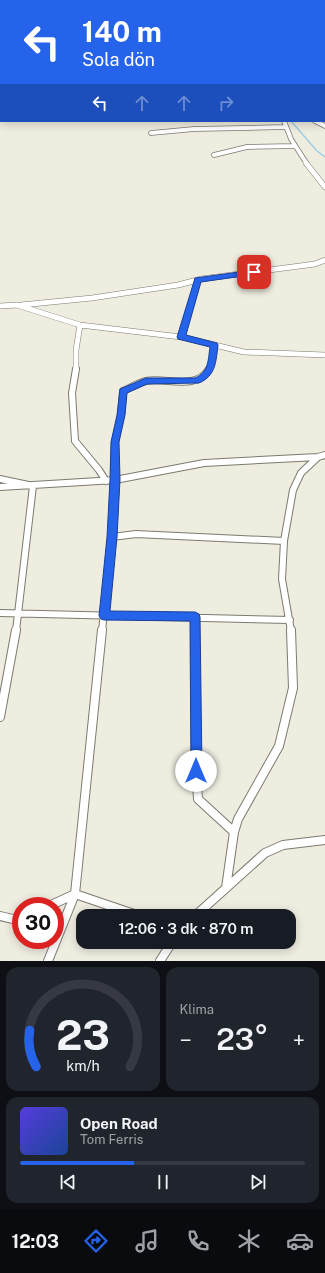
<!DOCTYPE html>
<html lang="tr">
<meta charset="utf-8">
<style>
body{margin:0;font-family:"Public Sans",sans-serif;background:#20242c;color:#f1f3f6;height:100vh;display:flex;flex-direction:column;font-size:15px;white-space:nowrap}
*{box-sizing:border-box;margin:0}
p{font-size:13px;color:#9ea1a6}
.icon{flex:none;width:22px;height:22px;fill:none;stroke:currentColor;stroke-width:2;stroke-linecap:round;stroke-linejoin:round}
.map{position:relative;height:961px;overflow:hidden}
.sheet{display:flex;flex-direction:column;gap:6px;padding:6px;background:#0d0f14;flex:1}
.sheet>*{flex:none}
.banner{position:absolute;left:0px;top:0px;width:325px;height:122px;box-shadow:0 2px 10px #0003;background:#2563eb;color:#fff;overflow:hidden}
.speed{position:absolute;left:12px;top:897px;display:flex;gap:8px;font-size:20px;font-weight:700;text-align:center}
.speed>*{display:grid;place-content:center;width:52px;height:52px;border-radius:50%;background:#171b24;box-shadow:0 2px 10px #0003;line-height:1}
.speed .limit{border:6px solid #d22;background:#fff;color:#111}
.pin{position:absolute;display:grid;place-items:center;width:34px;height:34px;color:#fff;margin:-17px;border-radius:8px;box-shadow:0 2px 6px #0006}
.me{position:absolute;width:44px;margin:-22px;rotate:0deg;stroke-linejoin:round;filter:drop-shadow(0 0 3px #0008)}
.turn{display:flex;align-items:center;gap:14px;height:84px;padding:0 16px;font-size:18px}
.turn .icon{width:52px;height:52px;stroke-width:2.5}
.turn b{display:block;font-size:28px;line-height:34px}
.lanes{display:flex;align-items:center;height:38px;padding:0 16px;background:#0003;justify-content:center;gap:20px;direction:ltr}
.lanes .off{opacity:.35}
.big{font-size:30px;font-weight:600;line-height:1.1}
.sheet .tile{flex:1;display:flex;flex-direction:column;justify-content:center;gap:6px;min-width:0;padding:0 14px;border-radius:12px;background:#20242c}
.sheet .dial{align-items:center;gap:0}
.dial svg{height:104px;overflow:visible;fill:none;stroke:#363941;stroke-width:7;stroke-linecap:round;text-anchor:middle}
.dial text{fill:#f1f3f6;stroke:none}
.song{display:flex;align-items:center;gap:12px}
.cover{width:48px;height:48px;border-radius:6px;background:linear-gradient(135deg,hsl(250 70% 55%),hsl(220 70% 35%))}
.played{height:4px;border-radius:2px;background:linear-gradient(90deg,#2563eb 40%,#363941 40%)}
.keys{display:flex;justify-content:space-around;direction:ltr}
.heat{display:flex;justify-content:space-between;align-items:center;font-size:22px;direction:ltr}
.sheet .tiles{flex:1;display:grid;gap:6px;grid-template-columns:1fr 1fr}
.tile:last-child{grid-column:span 2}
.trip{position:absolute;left:76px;top:909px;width:220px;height:40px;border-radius:12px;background:#171b24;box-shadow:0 2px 10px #0003;font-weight:600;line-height:40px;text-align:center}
.menu{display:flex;height:64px;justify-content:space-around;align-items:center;background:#090b0e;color:#9ea1a6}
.menu .icon{width:28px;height:28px}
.menu .active{color:#2563eb}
.menu b{font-size:18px;color:#f1f3f6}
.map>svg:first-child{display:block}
</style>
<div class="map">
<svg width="325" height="961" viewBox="0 0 325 961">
<rect width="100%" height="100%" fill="#efece0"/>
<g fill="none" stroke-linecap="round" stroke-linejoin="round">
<path stroke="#a1cee3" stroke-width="1.5" d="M291 121 317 151 325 157"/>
<defs>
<path id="minor-far3" d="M312 1 319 0
M284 121 291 139 307 164
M315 121 325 126
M151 133 194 129 285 127
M214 155 247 147 295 146"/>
<path id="minor-far2" d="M306 163 325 187
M21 305 92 298 178 285 201 279 315 264 325 260
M0 306 17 305 80 325 181 337 244 352 325 355
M181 337 198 280
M76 370V350L80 325
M209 370 212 362 214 345"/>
<path id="minor-far1" d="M76 369 72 393 75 441 99 470 106 481
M0 479 33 486 16 631
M0 487 115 480 204 463 318 457 325 455
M112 537 136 534 284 541
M0 613 290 620
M195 617V631
M102 631 112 537 115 442 121 415 123 391C130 388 138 383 146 381 166 377 196 391 209 369
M291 631 282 579 284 541 293 490 301 473 318 457"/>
<path id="minor" d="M195 630 196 771 198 799 234 832
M0 717 16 630
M226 888 234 832 238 819 279 746 293 688 291 630
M49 906 75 894 140 916
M0 916 17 920 21 918
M195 916 265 853 283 845 325 840
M48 961 75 894 102 630
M160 961 172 942"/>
</defs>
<use href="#minor-far3" stroke="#7d7a70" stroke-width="5.5"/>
<use href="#minor-far2" stroke="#7d7a70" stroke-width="6"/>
<use href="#minor-far1" stroke="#7d7a70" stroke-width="8"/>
<use href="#minor" stroke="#7d7a70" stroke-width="10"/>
<use href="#minor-far3" stroke="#fff" stroke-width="4"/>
<use href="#minor-far2" stroke="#fff" stroke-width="5"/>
<use href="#minor-far1" stroke="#fff" stroke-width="6"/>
<use href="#minor" stroke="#fff" stroke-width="8"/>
</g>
<path fill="#2563eb" stroke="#184099" d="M254 270 258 272 257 274 201 282 186 335 217 343 218 345C216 361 216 376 199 383L147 384 127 393 125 415 119 442 120 480 117 537 110 611 195 612 199 614 200 617 202 771 200 775 196 777 192 775 191 771 190 621 104 620 101 619 99 616 107 537 110 480 111 442 117 415 120 389 146 378H195C209 372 208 360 210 347L178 339 177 337 195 278Z"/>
</svg>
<div class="speed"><div class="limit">30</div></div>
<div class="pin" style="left:254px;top:272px;background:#d93025"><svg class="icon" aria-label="arrive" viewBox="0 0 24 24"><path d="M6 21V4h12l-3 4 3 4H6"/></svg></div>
<svg class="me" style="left:196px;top:771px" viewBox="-20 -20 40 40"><circle r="19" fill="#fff"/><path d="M0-13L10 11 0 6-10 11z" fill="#2563eb"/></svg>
<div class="trip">12:06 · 3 dk · 870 m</div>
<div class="banner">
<div class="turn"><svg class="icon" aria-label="left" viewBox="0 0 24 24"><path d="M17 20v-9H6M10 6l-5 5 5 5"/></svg><div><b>140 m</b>Sola dön</div></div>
<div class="lanes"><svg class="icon" aria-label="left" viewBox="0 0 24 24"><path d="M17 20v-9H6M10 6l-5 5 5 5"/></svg><svg class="icon off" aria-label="ahead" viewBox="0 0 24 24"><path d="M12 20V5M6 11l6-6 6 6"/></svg><svg class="icon off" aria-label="ahead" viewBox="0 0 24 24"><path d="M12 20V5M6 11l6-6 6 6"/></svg><svg class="icon off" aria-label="right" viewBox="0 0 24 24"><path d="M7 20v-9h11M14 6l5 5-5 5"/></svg></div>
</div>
</div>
<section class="sheet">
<div class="tiles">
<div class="tile dial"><svg viewBox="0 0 100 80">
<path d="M14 69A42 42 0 1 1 86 69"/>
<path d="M14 69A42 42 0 0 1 9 41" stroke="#2563eb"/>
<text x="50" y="56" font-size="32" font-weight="700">23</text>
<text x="50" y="72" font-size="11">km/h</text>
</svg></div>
<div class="tile"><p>Klima</p>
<div class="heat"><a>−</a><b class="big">23°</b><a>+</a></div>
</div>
<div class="tile">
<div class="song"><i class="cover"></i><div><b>Open Road</b><p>Tom Ferris</p></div></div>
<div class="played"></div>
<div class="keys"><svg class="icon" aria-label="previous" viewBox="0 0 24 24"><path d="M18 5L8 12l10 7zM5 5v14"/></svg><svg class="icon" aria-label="pause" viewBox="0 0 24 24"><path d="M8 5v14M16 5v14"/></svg><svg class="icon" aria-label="next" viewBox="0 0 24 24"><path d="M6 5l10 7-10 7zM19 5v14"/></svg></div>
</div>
</div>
</section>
<nav class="menu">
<b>12:03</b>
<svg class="icon active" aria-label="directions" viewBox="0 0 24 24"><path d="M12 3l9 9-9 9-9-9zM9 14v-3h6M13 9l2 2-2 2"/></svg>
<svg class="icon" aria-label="music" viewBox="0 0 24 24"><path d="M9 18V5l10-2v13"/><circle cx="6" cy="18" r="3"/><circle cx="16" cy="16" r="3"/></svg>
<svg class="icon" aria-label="phone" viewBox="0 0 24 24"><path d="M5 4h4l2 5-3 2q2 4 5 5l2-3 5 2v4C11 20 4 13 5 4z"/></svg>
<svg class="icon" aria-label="climate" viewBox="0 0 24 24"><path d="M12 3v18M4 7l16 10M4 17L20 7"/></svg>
<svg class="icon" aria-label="car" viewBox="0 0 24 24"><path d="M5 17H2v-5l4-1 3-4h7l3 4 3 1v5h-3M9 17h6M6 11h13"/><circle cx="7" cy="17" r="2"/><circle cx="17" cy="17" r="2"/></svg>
</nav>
